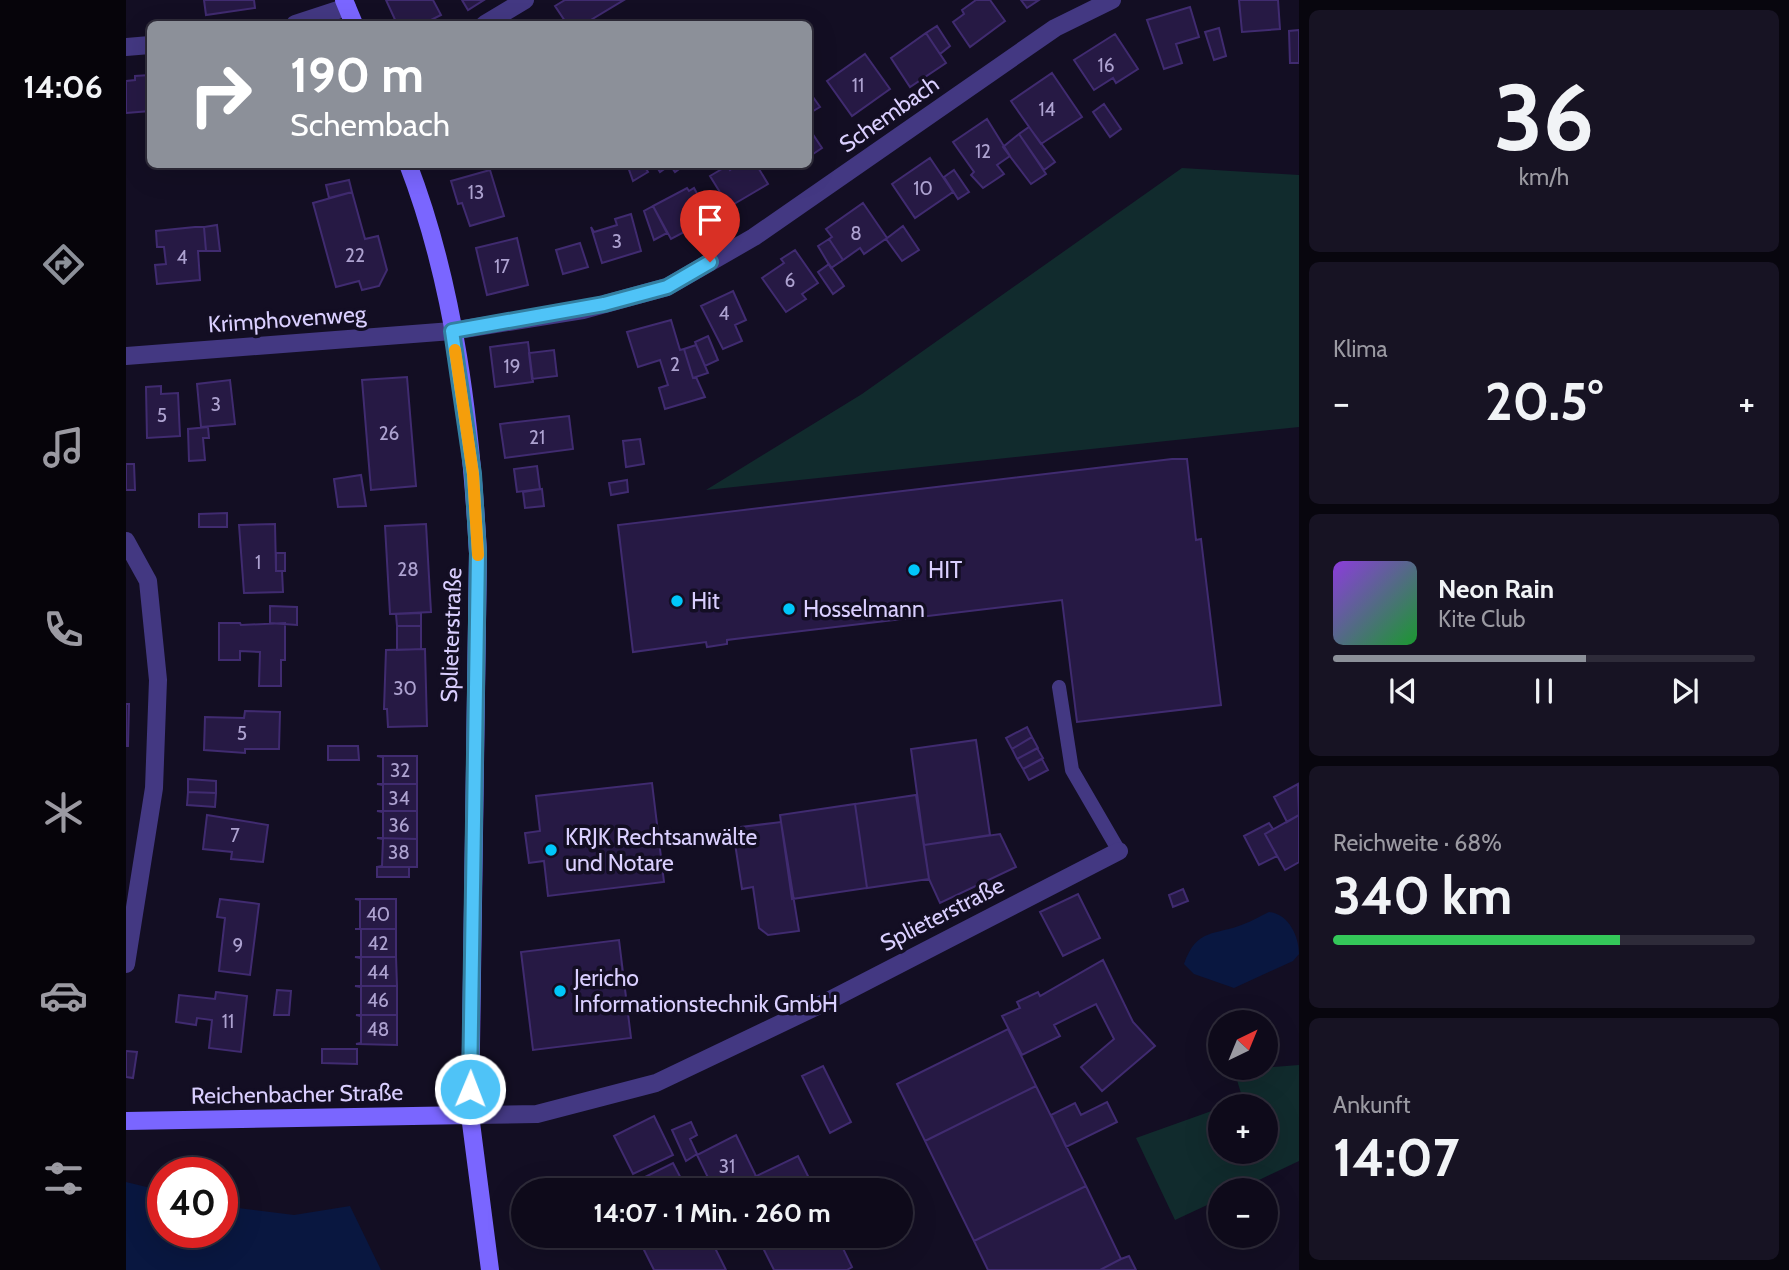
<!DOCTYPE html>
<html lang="de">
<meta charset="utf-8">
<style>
body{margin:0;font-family:Cabin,sans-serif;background:#171323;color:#f1f3f6;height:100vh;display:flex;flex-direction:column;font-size:26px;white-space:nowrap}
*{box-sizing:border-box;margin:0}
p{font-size:23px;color:#9b9aa2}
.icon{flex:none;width:38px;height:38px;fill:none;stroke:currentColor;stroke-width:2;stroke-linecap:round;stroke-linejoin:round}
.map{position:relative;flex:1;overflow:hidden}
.side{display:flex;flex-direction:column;gap:10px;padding:10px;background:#08060e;width:490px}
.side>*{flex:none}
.hud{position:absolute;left:21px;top:21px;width:665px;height:147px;border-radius:10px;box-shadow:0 7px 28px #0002,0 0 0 2px #2e2b39;background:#8c9099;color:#fff;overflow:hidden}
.needle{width:46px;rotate:43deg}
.fabs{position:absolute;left:1082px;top:1010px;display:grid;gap:14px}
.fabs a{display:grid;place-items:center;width:70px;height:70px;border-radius:50%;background:#0e0a1a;box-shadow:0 7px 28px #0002,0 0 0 2px #2e2b39;font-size:35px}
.speed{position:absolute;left:21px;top:1157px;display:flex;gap:14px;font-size:35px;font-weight:700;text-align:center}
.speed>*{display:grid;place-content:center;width:91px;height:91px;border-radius:50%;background:#0e0a1a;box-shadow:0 7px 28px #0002,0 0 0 2px #2e2b39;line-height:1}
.speed .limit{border:10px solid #d22;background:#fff;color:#111}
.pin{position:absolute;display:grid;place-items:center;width:60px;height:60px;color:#fff;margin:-72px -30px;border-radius:50% 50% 50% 0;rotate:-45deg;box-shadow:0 0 7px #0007}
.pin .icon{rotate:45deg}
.me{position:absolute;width:77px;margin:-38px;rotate:1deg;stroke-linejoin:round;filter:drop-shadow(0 0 5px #0008)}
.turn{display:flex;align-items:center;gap:24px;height:147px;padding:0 28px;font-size:32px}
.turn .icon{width:91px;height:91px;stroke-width:2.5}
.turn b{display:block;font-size:49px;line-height:60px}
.big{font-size:52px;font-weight:800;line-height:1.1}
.side .card{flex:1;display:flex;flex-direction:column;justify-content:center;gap:10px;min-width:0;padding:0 24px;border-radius:10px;background:#171323}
.side .dial{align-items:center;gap:0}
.dial b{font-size:91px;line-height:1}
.song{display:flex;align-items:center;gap:21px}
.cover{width:84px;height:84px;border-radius:10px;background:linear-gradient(135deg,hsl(270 70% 55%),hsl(130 70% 35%))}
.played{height:7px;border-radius:4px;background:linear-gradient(90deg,#8c9099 60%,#2e2b39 60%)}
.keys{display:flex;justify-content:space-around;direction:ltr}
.heat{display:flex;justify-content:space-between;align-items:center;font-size:38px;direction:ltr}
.charge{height:10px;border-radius:5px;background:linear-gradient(90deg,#34c759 68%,#2e2b39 0)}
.trip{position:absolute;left:385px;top:1178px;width:402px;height:70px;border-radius:35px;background:#0e0a1a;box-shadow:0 7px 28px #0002,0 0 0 2px #2e2b39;font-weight:800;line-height:70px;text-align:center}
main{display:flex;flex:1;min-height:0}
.menu{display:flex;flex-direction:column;width:126px;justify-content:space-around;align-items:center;background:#06040a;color:#9b9aa2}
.menu .icon{width:49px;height:49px}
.menu .active{color:#8c9099}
.menu b{font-size:32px;color:#f1f3f6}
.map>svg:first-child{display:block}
</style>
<main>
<nav class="menu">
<b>14:06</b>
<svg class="icon active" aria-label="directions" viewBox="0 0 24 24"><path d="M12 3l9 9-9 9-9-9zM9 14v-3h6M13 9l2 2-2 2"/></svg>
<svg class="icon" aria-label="music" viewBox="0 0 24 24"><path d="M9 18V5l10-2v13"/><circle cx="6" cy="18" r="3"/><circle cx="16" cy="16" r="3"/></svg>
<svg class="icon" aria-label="phone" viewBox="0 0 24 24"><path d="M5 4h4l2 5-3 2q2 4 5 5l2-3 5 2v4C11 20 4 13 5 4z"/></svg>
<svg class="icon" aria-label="climate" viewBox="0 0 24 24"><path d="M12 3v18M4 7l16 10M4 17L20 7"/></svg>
<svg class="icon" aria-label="car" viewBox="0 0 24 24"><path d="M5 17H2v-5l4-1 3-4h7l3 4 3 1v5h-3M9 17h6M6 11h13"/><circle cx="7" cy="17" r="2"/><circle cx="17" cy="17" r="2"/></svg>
<svg class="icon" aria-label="filters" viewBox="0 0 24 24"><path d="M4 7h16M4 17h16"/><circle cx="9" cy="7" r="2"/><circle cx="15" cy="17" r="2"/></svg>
</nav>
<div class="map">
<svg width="1173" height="1270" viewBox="0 0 1173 1270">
<rect width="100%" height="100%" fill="#130e23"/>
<path fill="#112b2d" d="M1056 168 1173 175V427L580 490 736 394Z
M1173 1065V1161L1112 1190H1094V1199L1049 1220 1010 1138 1094 1108V1152H1139V1106H1100L1117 1100 1108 1070Z"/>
<path fill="#091740" d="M1143 912C1163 914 1173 937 1173 954L1167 961 1108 988 1068 974 1058 964C1071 927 1089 936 1118 924 1126 921 1134 916 1143 912Z
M0 1182 37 1191V1232H96V1206L168 1215 224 1206 255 1270H0Z"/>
<path fill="#261944" stroke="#402b70" stroke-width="2" d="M78 0H128L129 8 80 15Z
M260 0H307L315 15 297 24H271Z
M336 0H358L342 10Z
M439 0H498L458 24H441L429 6Z
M850 0H864L879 21 844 47 827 22 838 14 836 10Z
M895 0H913L901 8Z
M1113 0H1152L1154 29 1116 32Z
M1064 7 1073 37 1050 44 1056 63 1038 69 1021 20Z
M811 26 824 46 814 54 800 33Z
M1093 28 1100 56 1088 60 1079 32Z
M1173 30V63H1164L1163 31Z
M800 33 820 63 784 87 765 58Z
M989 34 1012 69 990 83 987 78 968 90 948 60Z
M739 54 764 89 726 116 701 81Z
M926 73 956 117 915 144 885 101Z
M24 75V111L0 113V81L9 80V76Z
M682 90 694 107 682 114Z
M978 104 995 129 984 137 967 112Z
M861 119 884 156 871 165 878 174 857 188 845 175 848 172 827 142Z
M682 127 696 148 684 156 682 154Z
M903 127 929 162 918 170 893 134Z
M893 134 920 174 905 184 877 147Z
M804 158 827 192 789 218 766 184Z
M501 164H517L522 172 507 181Z
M529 164H560L549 172 544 165 534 172Z
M612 164H630L642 184 603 207 584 176 601 166 604 170Z
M364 170 378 216 344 226 336 203 332 204 325 181Z
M828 170 843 192 832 199 818 177Z
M223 180 226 192 203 198 200 185Z
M561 188 563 191 568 188 575 201 570 204 579 221 545 239 527 206Z
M226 192 239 239 252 236 261 270 253 286 236 290 233 281 210 287 187 203Z
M737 203 761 238 738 254 734 248 717 260 703 239 706 237 700 229Z
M527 206 541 233 528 240 518 211Z
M505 214 515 251 476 263 465 227 468 232 491 225 489 219Z
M91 225 94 251H80L78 227Z
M777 226 793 250 776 261 760 239Z
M69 227H78L80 251H72L74 280 31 284 29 265 40 264 38 247H31L30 231Z
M391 238 402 285 361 295 350 248Z
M703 239 717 260 705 268 692 246Z
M454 243 462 267 437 274 430 250Z
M669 250 692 283 676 294 680 299 660 312 636 278 658 263 655 259Z
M703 264 718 286 707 294 692 272Z
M607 291 620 320 609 325 616 341 597 349 575 306Z
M545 320 554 350 558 349 567 378 570 377 579 397 539 409 533 388 542 385 534 360 512 367 501 332Z
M582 336 592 360 579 366 569 342Z
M402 342 407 382 369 387 364 347Z
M570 345 582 373 567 378 558 349Z
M428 350 431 376 406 379 403 353Z
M281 377 290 486 245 490 236 380Z
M104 380 109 424 75 427 71 384Z
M35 386V394L52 393 54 436 21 438 20 387Z
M443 416 447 449 379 458 374 424Z
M82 427 83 438H77L79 460 63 461 62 429Z
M514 439 518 464 500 467 497 441Z
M1046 459H1061L1070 540 1075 539 1095 705 951 722 936 600 601 640V644L581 647 580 642 507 652 492 525Z
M0 464H8L9 490H0Z
M411 466 414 489 391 492 388 469Z
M235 475 240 506 212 507 208 479Z
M501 480 502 492 485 495 483 483Z
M416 489 418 506 399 508 397 492Z
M101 513V527H73V514Z
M149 524 150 571H156L157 592 118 593 113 525Z
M300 524 305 612 264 614 259 526Z
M150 553H159V571H150Z
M144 606 171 607V625L144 623Z
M295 613V626H271L270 614Z
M93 623H114L115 625 159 623V660H155V686H133L134 652 114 651V660H93Z
M271 626H295V649L271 650Z
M299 649 301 726 262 727 261 709H258L260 650Z
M0 704H3L2 746H0Z
M119 711 154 712 153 749H119V753L78 750 79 717 118 718Z
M901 727 906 737 886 749 880 738Z
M906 737 912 748 891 759 886 749Z
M850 740 864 835 798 845 785 749Z
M202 746H232L233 760H202Z
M911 748 917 758 897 769 891 759Z
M251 756H291V784H251H257V757Z
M916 759 922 770 903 780 897 769Z
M62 779 90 781V793L62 792Z
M526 783 538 882 422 896 418 861 403 863 399 833 414 831 410 796Z
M251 784H291V811H251H257V785Z
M1172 784 1173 815 1161 822 1148 797Z
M62 792 90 793 89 807 61 805Z
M790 795 803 879 741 888 729 804Z
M729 804 741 888 666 899 654 815Z
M251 811H291V839L251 838H257V812Z
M81 815 142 825 137 862 105 859 106 852 77 849Z
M1173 815V862L1159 870 1139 834Z
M655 822 673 931 642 935 633 928 627 887 616 889 608 837 615 827Z
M1143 823 1147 829 1139 834 1151 856 1133 865 1118 836Z
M874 834 890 867 814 903 803 879 798 845Z
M251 838 291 839V867H251L256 866 257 839Z
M251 867H283V877H251Z
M1057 889 1062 901 1047 907 1043 895Z
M952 894 974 938 937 956 914 912Z
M94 899 133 904 124 975 93 971 99 918 91 917Z
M229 899H270V929H229H234V900Z
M229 929H270V957H229H235V929Z
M493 940 505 1038 407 1050 395 952Z
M229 957H270L271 986H229H235V958Z
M977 960 1007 1022 1029 1046 976 1091 955 1067 988 1039 970 1004 928 1025 934 1036 896 1055 876 1016 894 1008 891 1002 912 992 914 996Z
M229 986H271V1015H230H235V987Z
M151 990 165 991 163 1015H148Z
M90 992 121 996 115 1052 83 1048 86 1020 71 1018 70 1025 50 1022 53 995 89 999Z
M230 1015H271V1045L230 1044 235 1043V1016Z
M882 1029 910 1086 799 1141 771 1084Z
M196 1049H231V1064L196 1063Z
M0 1051 11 1052 7 1078 0 1077Z
M697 1066 725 1122 704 1133 676 1076Z
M910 1086 960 1186 848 1241 799 1141Z
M981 1102 991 1122 940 1147 925 1115 949 1103 955 1115Z
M528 1116 547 1155 507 1174 488 1136Z
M565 1122 571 1135 564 1139 571 1154 560 1161 546 1130Z
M610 1135 630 1176 609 1187 605 1179 587 1188 571 1155Z
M672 1156 689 1190H609L608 1187Z
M547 1163 561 1190H493Z
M960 1186 995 1259 974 1270H862L848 1241Z
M511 1236H583L600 1270H528Z
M631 1236H711L726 1267 721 1270H648Z
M1003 1256 1010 1270H974L995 1259Z"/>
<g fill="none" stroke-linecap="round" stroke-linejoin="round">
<path stroke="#433882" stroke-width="14" d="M933 687 946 770 993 851"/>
<path stroke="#433882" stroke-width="18" d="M169 24 221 7
M359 24 399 0
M0 47 24 45
M0 356 326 331 457 310 541 287 628 237 929 28 986 0
M0 541 22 581 32 680 28 788 0 964
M344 1115 411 1114 530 1083 704 1000 993 851"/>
<path stroke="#7a66ff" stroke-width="18" d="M218 0 228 24
M282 164C329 286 345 424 352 553L344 1115 364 1270
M0 1121 344 1115"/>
</g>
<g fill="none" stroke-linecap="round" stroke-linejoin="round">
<defs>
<path id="route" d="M344 1089 352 553 347 474 326 331 478 304 541 287 584 262"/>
</defs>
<use href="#route" stroke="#337fa1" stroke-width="18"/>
<use href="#route" stroke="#4fc3f7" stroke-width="12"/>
<path stroke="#f59e0b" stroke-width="12" d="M329 350 347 474 352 555"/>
</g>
<g fill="#00c7fa" stroke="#130e23" stroke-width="2.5">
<circle cx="788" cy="570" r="7"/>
<circle cx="551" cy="601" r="7"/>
<circle cx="663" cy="609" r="7"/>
<circle cx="425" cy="850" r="7"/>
<circle cx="434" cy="991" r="7"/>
</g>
<g text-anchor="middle" stroke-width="7" stroke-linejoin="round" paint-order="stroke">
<g font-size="19" fill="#ada2d0">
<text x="980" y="72">16</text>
<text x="732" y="92">11</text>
<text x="921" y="116">14</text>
<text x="857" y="158">12</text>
<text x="797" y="195">10</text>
<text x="350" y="199">13</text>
<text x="730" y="240">8</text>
<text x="491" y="248">3</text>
<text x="229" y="262">22</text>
<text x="56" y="264">4</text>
<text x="376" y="273">17</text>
<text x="664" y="287">6</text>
<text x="598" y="320">4</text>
<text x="549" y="371">2</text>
<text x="386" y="373">19</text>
<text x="90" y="411">3</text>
<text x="36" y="422">5</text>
<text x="263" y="440">26</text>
<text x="411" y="444">21</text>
<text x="132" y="569">1</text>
<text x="282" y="576">28</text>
<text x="279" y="695">30</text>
<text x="116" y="740">5</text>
<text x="274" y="777">32</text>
<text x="273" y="805">34</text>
<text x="273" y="832">36</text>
<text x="109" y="842">7</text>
<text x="273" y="859">38</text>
<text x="252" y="921">40</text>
<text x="252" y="950">42</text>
<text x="112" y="952">9</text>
<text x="252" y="979">44</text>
<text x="252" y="1007">46</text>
<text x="102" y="1028">11</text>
<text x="252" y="1036">48</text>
<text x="601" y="1173">31</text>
</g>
<g font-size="23" fill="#dacfff" stroke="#130e23">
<text transform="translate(763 114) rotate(-35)" y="8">Schembach</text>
<text transform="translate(161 319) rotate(-4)" y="8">Krimphovenweg</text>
<text transform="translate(325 635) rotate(-88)" y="8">Splieterstraße</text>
<text transform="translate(816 914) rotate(-27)" y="8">Splieterstraße</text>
<text transform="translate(171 1094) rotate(-1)" y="8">Reichenbacher Straße</text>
</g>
<g font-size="23" fill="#dacfff" stroke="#130e23" text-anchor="start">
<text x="802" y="578">HIT</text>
<text x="565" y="609">Hit</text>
<text x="677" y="617">Hosselmann</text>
<text x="439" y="845">KRJK Rechtsanwälte<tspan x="439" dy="26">und Notare</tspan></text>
<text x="448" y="986">Jericho<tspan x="448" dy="26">Informationstechnik GmbH</tspan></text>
</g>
</g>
</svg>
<div class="fabs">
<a><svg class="needle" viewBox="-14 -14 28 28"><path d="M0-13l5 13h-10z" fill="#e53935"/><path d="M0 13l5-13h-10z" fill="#9b9aa2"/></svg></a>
<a>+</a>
<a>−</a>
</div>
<div class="speed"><div class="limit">40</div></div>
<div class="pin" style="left:584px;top:262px;background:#d93025"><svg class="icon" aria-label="arrive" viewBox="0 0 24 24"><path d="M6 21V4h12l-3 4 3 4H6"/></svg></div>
<svg class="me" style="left:344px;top:1089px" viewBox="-20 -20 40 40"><circle r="17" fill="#4fc3f7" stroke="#fff" stroke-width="3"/><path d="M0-11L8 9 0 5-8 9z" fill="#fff"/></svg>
<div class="trip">14:07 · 1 Min. · 260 m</div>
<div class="hud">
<div class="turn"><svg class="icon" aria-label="right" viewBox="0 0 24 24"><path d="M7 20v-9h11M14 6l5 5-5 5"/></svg><div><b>190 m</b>Schembach</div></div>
</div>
</div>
<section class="side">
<div class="card dial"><b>36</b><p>km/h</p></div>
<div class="card"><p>Klima</p>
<div class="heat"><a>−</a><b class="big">20.5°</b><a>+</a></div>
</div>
<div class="card">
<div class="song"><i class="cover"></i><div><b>Neon Rain</b><p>Kite Club</p></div></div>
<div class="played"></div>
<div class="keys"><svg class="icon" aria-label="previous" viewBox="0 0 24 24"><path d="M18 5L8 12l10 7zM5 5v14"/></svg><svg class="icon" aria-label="pause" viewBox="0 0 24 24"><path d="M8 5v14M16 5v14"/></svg><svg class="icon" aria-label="next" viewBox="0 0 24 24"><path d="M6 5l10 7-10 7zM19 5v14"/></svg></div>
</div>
<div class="card"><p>Reichweite · 68%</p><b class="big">340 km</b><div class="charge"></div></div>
<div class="card"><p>Ankunft</p><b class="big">14:07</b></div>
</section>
</main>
